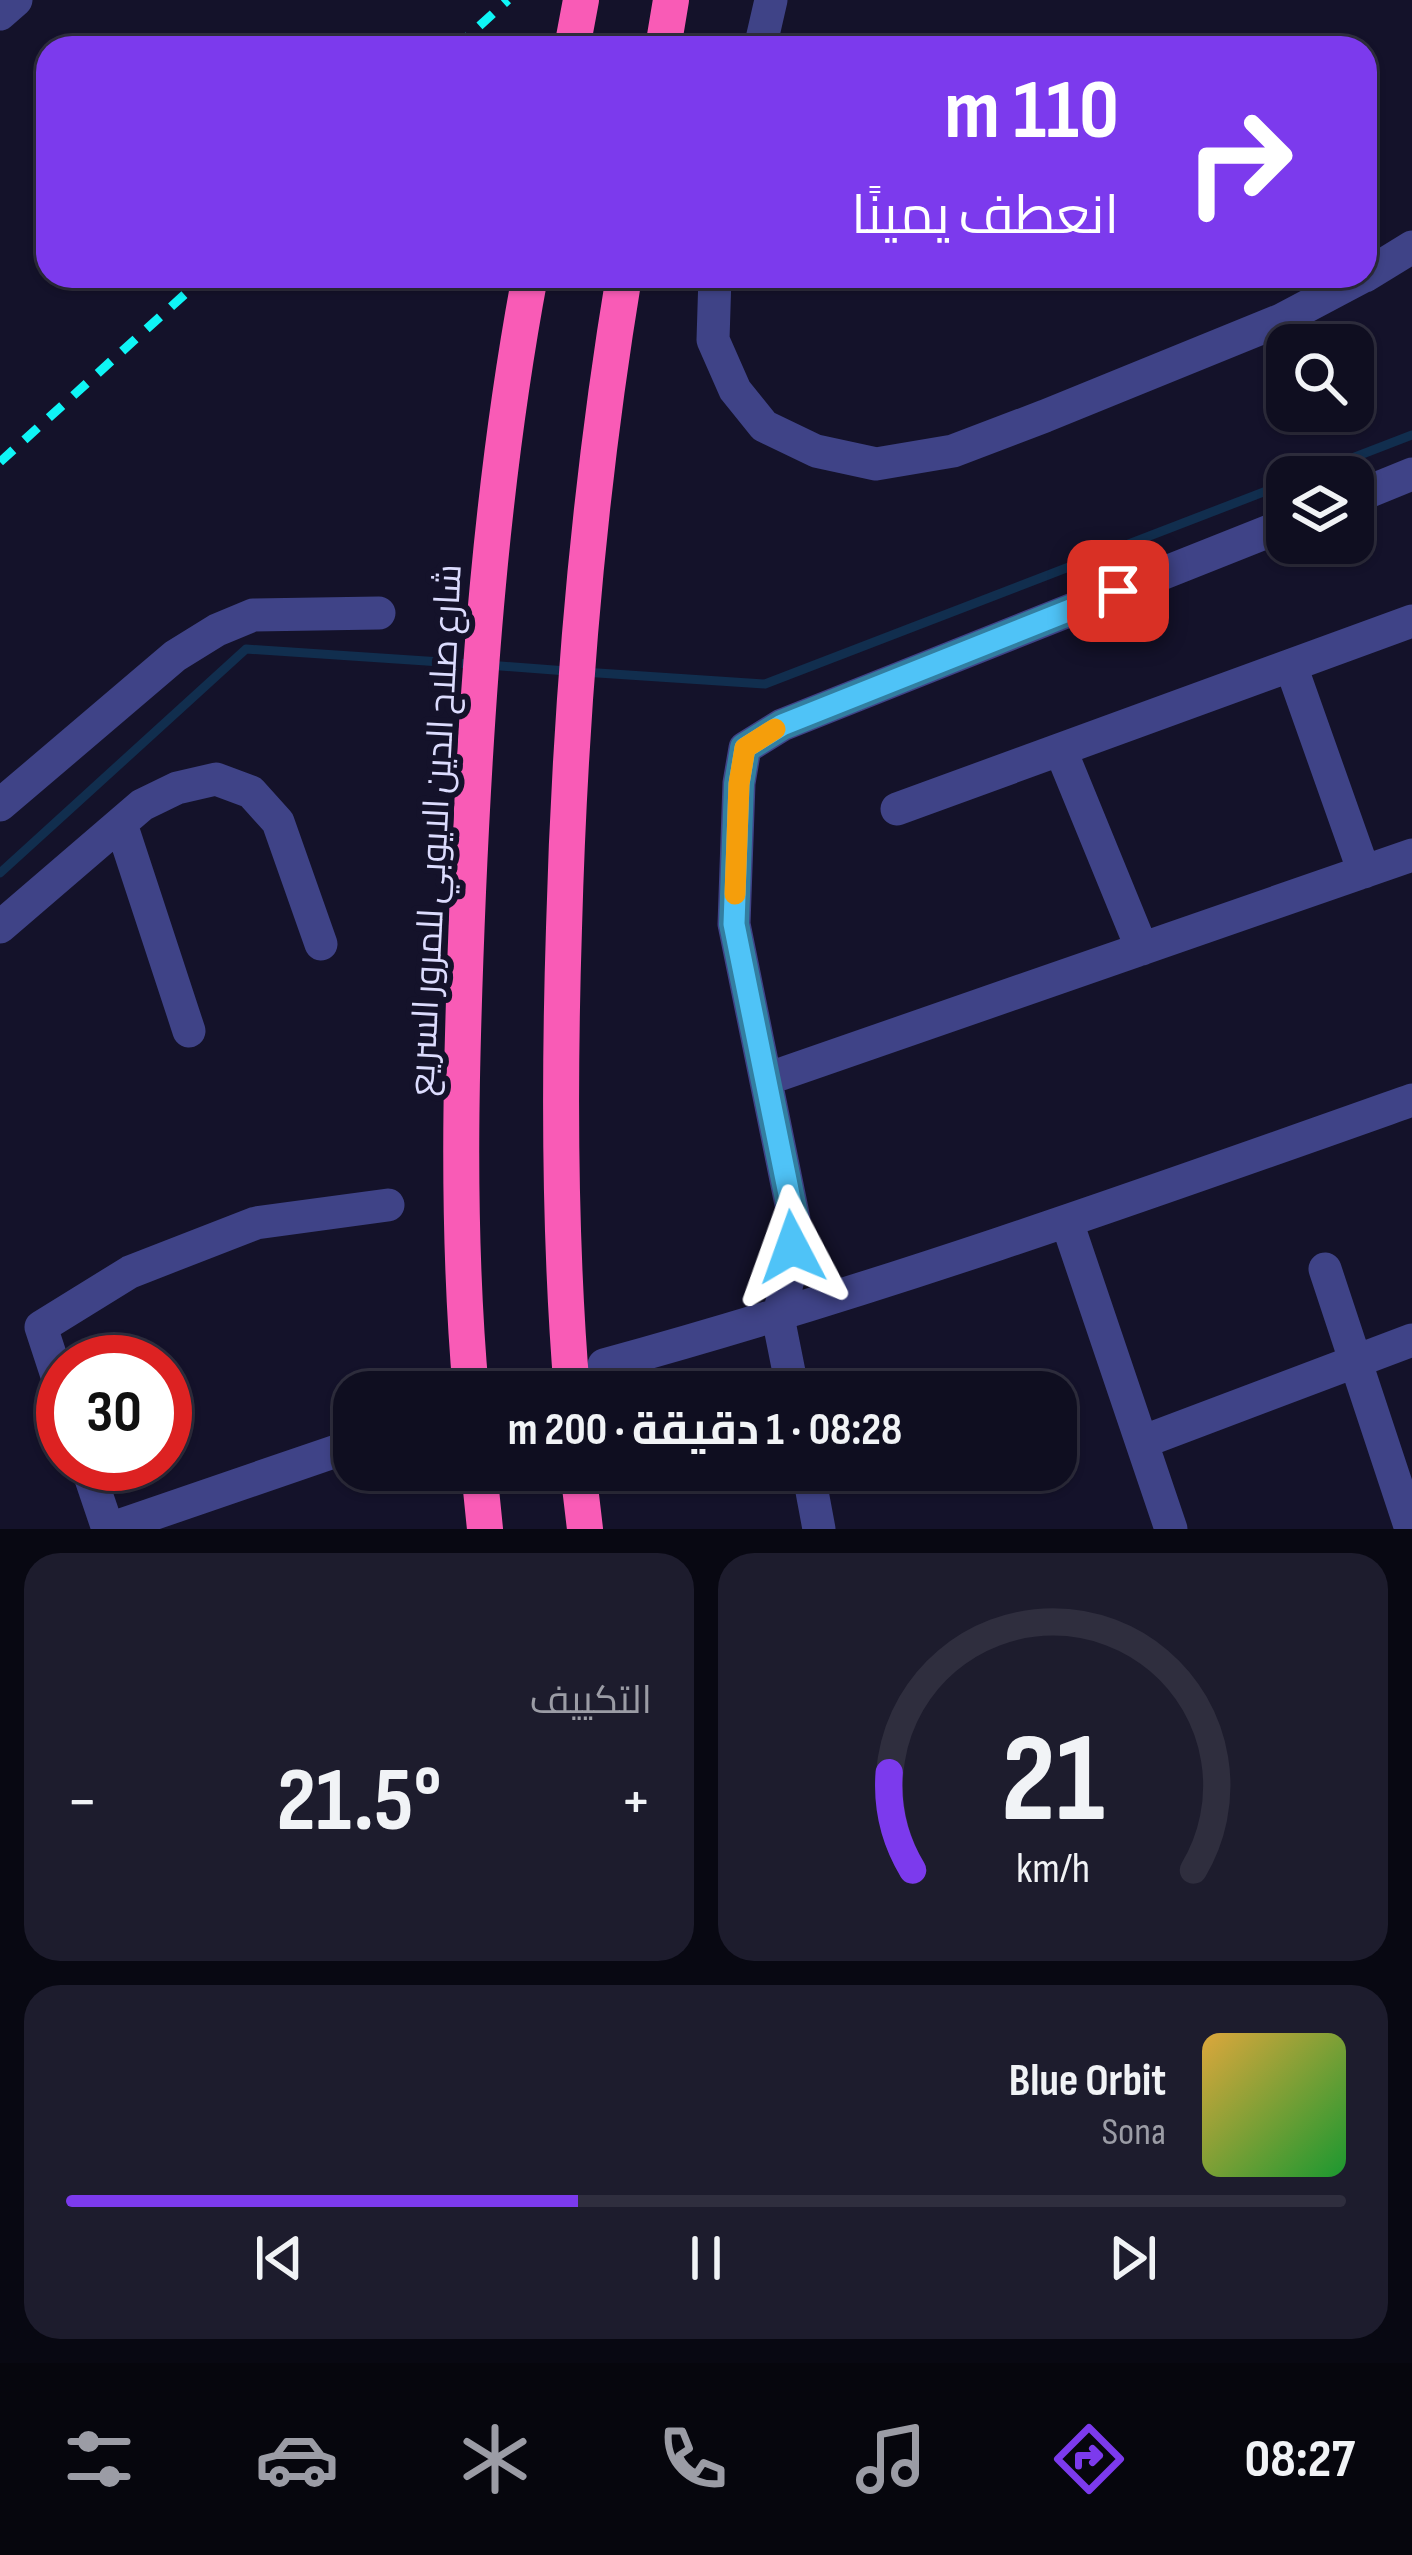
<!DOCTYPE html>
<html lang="ar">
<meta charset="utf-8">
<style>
body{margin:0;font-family:"Sofia Sans Condensed",Cairo,sans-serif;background:#1d1c2d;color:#f1f3f6;direction:rtl;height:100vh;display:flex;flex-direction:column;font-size:45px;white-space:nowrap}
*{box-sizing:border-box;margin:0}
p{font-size:39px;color:#9b9ca5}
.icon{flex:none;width:66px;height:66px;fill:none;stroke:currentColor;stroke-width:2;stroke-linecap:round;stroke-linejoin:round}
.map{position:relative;height:1529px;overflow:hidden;direction:ltr}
.drawer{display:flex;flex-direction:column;gap:24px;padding:24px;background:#080812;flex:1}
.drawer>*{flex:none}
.hud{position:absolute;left:36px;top:36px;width:1341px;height:252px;border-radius:36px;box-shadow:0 3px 9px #0004,0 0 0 3px #2f2e3e;direction:rtl;background:#7c3aed;color:#fff;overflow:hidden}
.fabs{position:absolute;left:1266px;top:324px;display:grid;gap:24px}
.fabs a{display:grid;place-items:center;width:108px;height:108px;border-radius:24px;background:#0f0e20;box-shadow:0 3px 9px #0004,0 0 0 3px #2f2e3e;font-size:60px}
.speed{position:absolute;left:36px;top:1335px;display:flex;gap:24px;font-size:60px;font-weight:700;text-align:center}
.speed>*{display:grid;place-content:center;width:156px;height:156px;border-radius:50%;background:#0f0e20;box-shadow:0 3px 9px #0004,0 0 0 3px #2f2e3e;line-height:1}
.speed .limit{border:18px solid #d22;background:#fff;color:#111}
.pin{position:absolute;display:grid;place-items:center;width:102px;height:102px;color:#fff;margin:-51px;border-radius:24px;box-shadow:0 6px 18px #0006}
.me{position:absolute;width:132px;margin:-66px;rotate:356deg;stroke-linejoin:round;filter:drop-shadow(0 0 9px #0008)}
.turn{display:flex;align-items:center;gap:42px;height:252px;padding:0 60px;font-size:54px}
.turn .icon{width:156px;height:156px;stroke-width:2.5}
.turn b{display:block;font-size:84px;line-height:102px}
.big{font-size:90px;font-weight:700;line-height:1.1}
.drawer .widget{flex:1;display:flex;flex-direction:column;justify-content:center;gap:18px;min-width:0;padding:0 42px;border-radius:36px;background:#1d1c2d}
.drawer .dial{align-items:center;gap:0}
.dial svg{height:312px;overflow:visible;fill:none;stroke:#2f2e3e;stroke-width:7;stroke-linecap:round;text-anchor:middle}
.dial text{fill:#f1f3f6;stroke:none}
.song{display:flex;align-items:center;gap:36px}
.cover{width:144px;height:144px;border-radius:18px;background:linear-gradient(135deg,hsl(40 70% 55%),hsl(130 70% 35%))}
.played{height:12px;border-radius:6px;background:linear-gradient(90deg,#7c3aed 40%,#2f2e3e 40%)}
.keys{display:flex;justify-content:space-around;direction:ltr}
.heat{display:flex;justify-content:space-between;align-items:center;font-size:66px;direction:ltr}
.drawer .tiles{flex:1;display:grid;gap:24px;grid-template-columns:1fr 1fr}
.widget:last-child{grid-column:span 2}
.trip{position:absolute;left:333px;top:1371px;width:744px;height:120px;border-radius:36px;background:#0f0e20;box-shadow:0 3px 9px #0004,0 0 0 3px #2f2e3e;font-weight:700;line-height:120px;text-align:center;direction:rtl}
.dock{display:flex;height:192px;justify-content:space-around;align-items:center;background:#06060d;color:#9b9ca5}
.dock .icon{width:84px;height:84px}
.dock .on{color:#7c3aed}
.dock b{font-size:54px;color:#f1f3f6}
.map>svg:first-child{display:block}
</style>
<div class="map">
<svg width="1412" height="1529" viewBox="0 0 1412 1529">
<rect width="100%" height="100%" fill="#14122a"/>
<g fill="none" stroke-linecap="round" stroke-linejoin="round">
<path stroke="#112e4e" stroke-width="9" d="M1303 477 1412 435
M488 665 567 671
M583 672 765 684 1287 483
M0 873 246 649 471 664"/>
<path stroke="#3f4387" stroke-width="33" d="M0 14 16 0
M760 48 771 0
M715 276 713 340 735 390 764 426 816 451 876 464 953 451 1045 416 1281 320 1364 276
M1365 276 1412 247
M1353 498 1412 474
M1291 666 1364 872
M1061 751 1142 949
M0 805 175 656 217 630 253 615 379 613
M897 809 1412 621
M121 824 189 1031
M0 927 142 805 177 788 216 779 251 792 278 822 321 944
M767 1079 1412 855
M1067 1222 1171 1529
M1325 1269 1411 1529
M604 1365C878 1290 1144 1195 1412 1100
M515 1392 532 1387
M793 1392 778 1317 789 1276 794 1219 734 924 739 783 745 748 782 725 1287 524
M63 1394 41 1327 130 1272 256 1223 388 1205
M1142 1442 1412 1340
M86 1464 108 1529
M808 1470 819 1529
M109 1529 354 1445"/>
<path stroke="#f95bb6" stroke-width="36" d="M572 48 581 0
M663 48 671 0
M471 1392C456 1225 461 1059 468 892 477 686 492 478 530 276
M479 1470 485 1529
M578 1470 585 1529"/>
<path stroke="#0ff5f6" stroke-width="9" stroke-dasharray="18 15" stroke-linecap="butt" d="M455 48 508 0
M0 462 205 276"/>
<path stroke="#f95bb6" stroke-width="36" d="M572 1392C559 1237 559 1083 564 928 570 708 588 493 624 276"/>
</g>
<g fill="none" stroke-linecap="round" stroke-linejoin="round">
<defs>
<path id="route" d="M792 1247 794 1219 734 924 739 784 745 748 782 725 1118 591"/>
</defs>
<use href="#route" stroke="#337fa1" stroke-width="30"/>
<use href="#route" stroke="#4fc3f7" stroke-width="21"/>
<path stroke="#f59e0b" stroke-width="21" d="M735 894 739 784 745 748 775 729"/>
</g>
<g text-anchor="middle" stroke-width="12" stroke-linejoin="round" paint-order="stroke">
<g font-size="36" fill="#dcdcfe" stroke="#14122a">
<text transform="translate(434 830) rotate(-87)" y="13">شارع صلاح الدين الايوبي للمرور السريع</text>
</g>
</g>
</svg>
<div class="fabs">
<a><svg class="icon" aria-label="search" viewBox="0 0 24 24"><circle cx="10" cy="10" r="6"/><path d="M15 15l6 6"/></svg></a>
<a><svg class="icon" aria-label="layers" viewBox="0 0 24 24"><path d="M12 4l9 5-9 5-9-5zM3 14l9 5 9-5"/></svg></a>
</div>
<div class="speed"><div class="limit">30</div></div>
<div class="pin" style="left:1118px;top:591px;background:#d93025"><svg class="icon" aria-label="arrive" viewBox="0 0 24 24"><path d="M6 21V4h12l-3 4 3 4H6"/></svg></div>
<svg class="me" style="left:792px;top:1247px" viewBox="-20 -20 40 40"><path d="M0-17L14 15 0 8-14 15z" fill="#4fc3f7" stroke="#fff" stroke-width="4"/></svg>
<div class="trip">08:28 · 1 دقيقة · 200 m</div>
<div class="hud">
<div class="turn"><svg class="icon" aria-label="right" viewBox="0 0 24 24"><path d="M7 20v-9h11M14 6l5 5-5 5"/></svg><div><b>110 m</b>انعطف يمينًا</div></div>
</div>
</div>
<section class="drawer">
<div class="tiles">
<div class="widget dial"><svg viewBox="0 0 100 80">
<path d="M14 69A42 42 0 1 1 86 69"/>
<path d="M14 69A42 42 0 0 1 8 44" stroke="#7c3aed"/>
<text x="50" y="56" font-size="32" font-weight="700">21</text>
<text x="50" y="72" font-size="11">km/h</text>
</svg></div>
<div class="widget"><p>التكييف</p>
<div class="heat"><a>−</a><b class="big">21.5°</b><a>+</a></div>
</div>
<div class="widget">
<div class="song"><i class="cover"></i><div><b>Blue Orbit</b><p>Sona</p></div></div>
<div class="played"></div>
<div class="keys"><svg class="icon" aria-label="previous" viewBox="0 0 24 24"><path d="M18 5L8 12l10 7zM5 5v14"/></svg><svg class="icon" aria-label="pause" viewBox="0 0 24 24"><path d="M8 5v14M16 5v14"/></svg><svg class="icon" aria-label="next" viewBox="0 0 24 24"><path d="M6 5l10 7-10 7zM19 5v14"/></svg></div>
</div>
</div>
</section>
<nav class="dock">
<b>08:27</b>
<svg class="icon on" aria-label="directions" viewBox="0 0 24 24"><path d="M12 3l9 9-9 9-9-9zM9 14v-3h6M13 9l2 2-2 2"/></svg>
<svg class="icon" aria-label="music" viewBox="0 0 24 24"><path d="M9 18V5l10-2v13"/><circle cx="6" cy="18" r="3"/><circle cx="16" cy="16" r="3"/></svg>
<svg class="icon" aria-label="phone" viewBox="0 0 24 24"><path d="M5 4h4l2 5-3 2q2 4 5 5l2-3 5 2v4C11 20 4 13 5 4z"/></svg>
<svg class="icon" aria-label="climate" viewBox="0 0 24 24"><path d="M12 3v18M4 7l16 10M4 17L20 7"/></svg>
<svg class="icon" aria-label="car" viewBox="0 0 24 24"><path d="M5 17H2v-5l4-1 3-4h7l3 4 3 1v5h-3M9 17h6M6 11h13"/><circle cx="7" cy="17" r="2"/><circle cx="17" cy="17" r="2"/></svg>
<svg class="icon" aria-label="filters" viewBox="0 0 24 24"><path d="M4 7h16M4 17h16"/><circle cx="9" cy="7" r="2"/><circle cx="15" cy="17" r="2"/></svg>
</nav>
